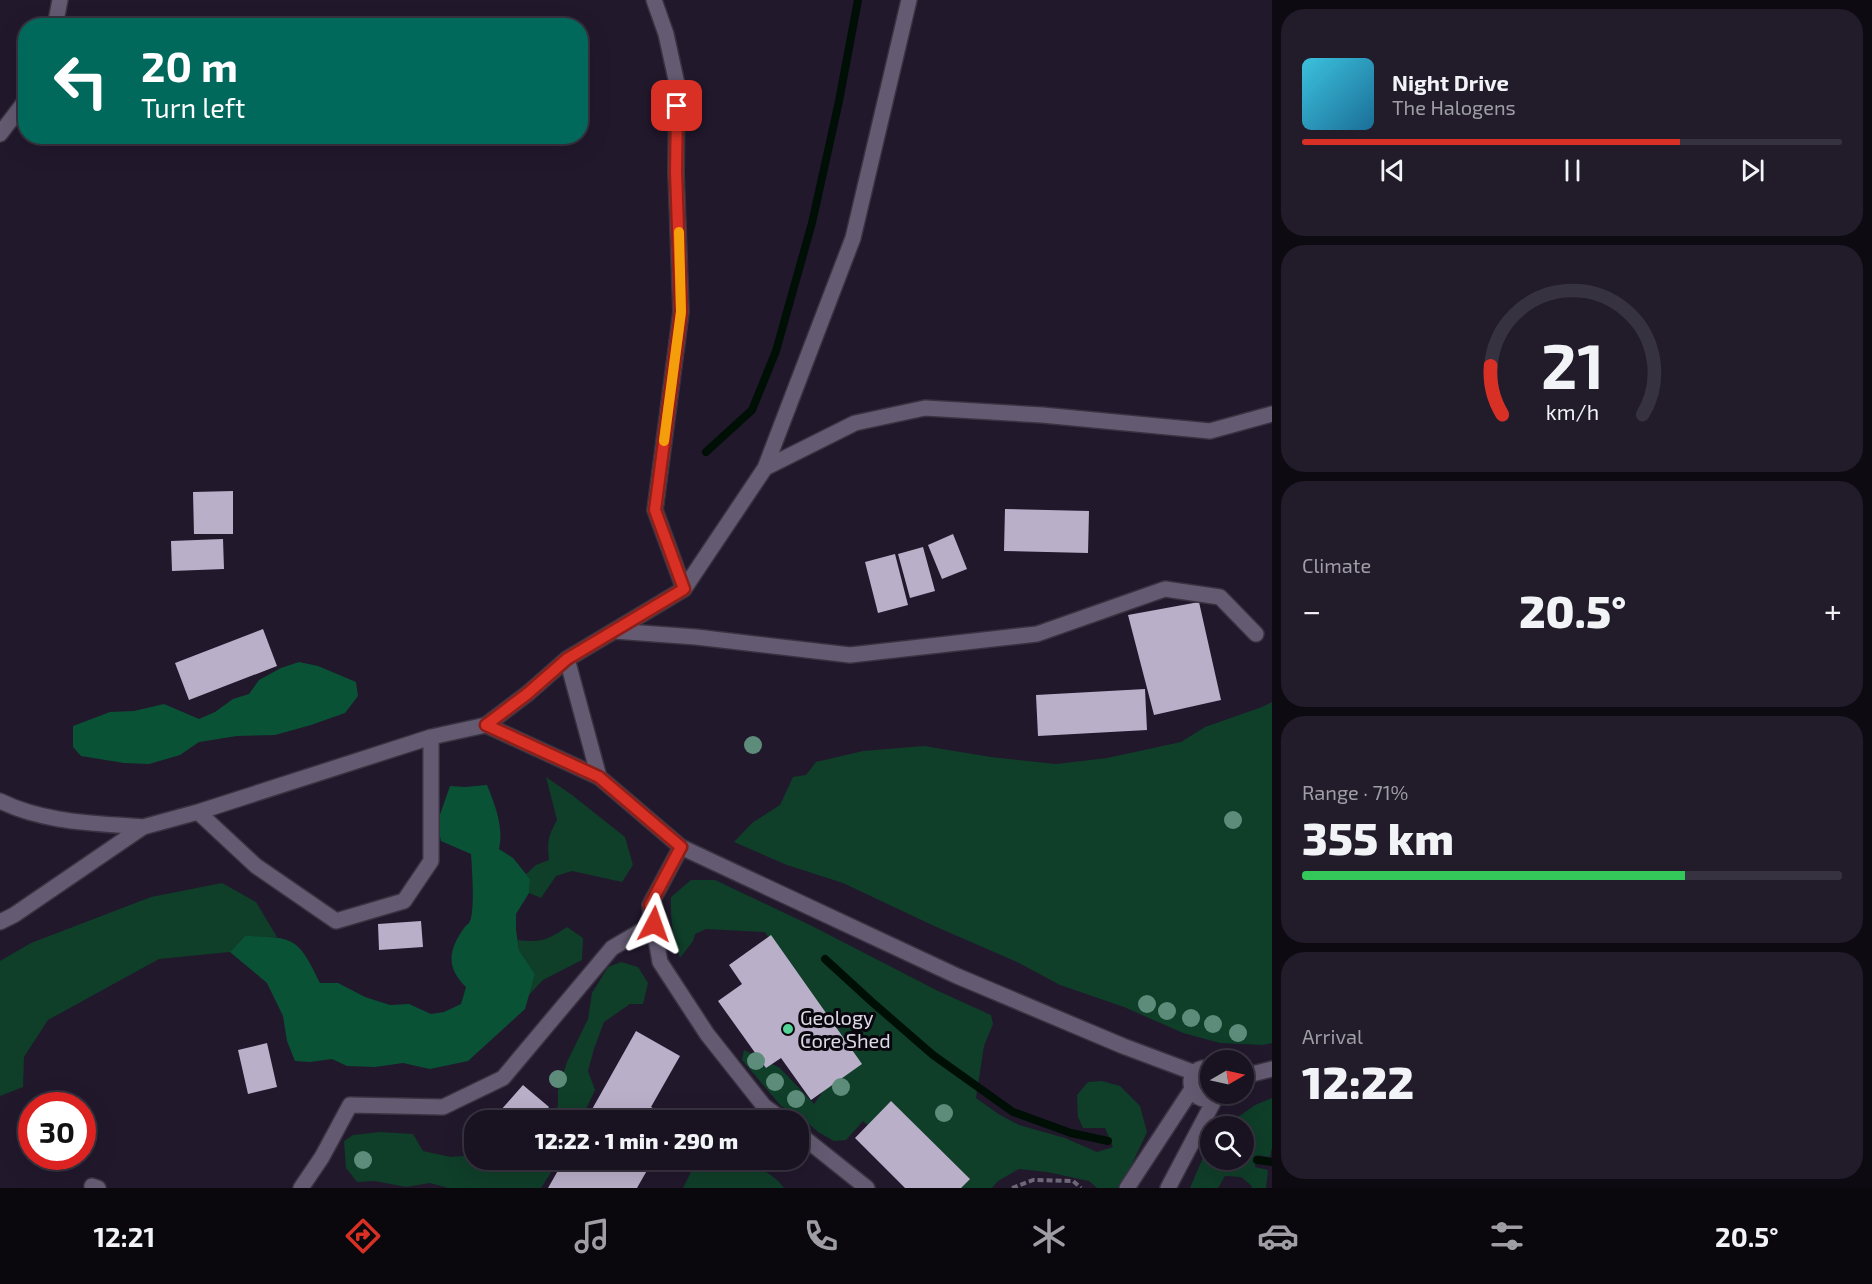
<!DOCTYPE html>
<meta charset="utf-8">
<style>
body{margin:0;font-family:"Exo 2",sans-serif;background:#221b2a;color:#f1f3f6;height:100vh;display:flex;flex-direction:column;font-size:22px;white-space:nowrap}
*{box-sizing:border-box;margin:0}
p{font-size:20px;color:#9f9ea5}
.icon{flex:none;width:33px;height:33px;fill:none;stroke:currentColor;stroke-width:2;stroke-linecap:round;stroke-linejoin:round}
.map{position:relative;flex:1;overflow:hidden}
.details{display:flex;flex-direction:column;gap:9px;padding:9px;background:#0e0a12;width:600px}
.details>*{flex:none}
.top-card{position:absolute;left:18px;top:18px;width:570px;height:126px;border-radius:24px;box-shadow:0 6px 24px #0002,0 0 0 2px #37323f;background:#00695c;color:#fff;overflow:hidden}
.needle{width:39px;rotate:81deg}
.buttons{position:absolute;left:1200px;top:1050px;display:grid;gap:12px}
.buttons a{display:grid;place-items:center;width:54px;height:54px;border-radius:50%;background:#191221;box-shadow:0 6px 24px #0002,0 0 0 2px #37323f;font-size:30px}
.speed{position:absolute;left:18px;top:1092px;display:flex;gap:12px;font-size:30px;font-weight:700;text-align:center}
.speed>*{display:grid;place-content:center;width:78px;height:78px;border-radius:50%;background:#191221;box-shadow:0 6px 24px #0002,0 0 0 2px #37323f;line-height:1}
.speed .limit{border:9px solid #d22;background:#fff;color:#111}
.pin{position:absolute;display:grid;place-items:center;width:51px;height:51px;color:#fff;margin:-26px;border-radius:12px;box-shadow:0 3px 9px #0006}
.me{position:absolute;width:66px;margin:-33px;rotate:4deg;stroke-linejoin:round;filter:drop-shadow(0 0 4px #0008)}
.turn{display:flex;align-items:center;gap:21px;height:126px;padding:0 24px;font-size:27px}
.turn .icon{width:78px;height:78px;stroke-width:2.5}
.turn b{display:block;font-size:42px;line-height:51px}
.big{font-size:45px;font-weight:800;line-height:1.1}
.details .tile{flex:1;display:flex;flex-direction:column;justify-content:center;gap:9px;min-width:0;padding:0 21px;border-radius:24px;background:#221b2a}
.details .dial{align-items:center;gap:0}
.dial svg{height:156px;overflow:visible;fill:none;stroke:#37323f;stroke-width:7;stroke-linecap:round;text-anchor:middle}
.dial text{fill:#f1f3f6;stroke:none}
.song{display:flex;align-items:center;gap:18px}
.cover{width:72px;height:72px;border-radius:9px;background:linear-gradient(135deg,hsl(190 70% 55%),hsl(200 70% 35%))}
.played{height:6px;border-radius:3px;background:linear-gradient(90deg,#d93025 70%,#37323f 70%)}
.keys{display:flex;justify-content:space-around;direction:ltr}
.heat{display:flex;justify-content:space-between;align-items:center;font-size:33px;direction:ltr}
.charge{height:9px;border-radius:4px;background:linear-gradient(90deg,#34c759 71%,#37323f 0)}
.trip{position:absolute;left:464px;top:1110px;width:345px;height:60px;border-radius:24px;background:#191221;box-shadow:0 6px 24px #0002,0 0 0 2px #37323f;font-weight:800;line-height:60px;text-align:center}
.tab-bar{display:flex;height:96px;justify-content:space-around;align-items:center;background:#0a070d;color:#9f9ea5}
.tab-bar .icon{width:42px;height:42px}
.tab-bar .on{color:#d93025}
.tab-bar b{font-size:27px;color:#f1f3f6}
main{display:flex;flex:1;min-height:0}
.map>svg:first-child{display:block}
</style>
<main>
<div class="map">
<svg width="1272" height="1188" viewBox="0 0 1272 1188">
<rect width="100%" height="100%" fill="#21182c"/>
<path fill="#0f3e29" d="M1272 702V1043L1263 1045 1220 1043 1183 1033 1124 1007 1060 985 1017 962 932 925 843 883 787 865 734 842 752 823 780 805 793 777 806 775 816 762 863 751 924 746 991 757 1056 764 1107 758 1181 742 1205 727 1262 707Z
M546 777 572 795 625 837 633 865 622 882 572 871 556 876 541 898 529 893 530 879 526 874 536 865 549 860C547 842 548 836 557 820Z
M691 880H715L812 926 936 990 991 1015 993 1024 984 1046 976 1098 1000 1115 1019 1125 1065 1138 1097 1152 1113 1147 1105 1128H1083L1078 1117 1077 1095 1088 1082 1102 1081 1120 1086 1140 1106 1147 1132 1121 1188H1097L1089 1181 1047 1172 1019 1169 998 1181 992 1188H940L863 1121 846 1140 834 1141 818 1132 799 1115 781 1106 742 1060 744 1050 780 1068 814 1104 848 1056 819 1017 765 932 706 929 695 934 693 941 680 958C673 937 670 919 671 897Z
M222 883 256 902 277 937 245 936 230 952 159 959 48 1020 24 1057 23 1087 0 1096V961L31 943 151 897Z
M567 927 583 938 582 960 543 980 528 996 535 974 519 950 518 940C542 943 547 940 567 927Z
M621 962 638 967 648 983 643 1004H630L604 1022 594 1049 588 1071 595 1090 581 1120H547L558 1106V1090L567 1062 588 1019 592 993 608 967Z
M1272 1098V1148L1270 1157 1257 1155 1255 1167 1268 1170 1266 1188H1251L1252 1186 1241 1177 1225 1176 1218 1188H1190L1210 1141V1160H1244V1126H1225L1255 1105Z
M380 1132 413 1134 423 1151 451 1157 474 1155V1160H559L541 1188H448L430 1183 406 1187 375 1181 357 1182 346 1168 344 1141 353 1135Z
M699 1160H733L734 1162C754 1166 772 1171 784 1188H683L696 1162Z"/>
<path fill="#0a5235" d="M299 662 318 666 356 682 358 696 345 713 311 725 275 735 237 736 199 742 180 755 149 764 124 763 81 756 73 747V726L110 712 134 711 164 704 199 719 215 712 233 699 249 694 259 680 281 668Z
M487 785C495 805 504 827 499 849L513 858 530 879 529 893 516 914V930L519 950 535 974 525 1009 468 1061 430 1069 403 1063 375 1067 347 1066 332 1059 310 1062 295 1061 287 1041 283 1016 267 983 230 952 245 936C294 937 298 937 320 983H338L365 997 390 1005 409 1004 431 1014 444 1012 461 1004 466 987C446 967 448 951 464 928 466 925 469 924 470 921 475 910 472 867 471 854L441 841 437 823 450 786 465 787Z"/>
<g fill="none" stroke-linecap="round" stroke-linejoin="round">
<path stroke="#000f06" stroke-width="8" d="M706 452 752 410 776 351 812 223 839 101 858 0
M825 959 872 1002 933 1055 1013 1112 1071 1133 1108 1141
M1257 1160 1272 1162"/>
</g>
<path fill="#b9afc9" d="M233 491V534H194L193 492Z
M1005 509 1089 511 1088 553 1004 551Z
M953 534 967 569 942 579 928 545Z
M223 539 224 569 172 571 171 541Z
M923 547 935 591 910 598 898 554Z
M895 554 908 605 878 613 865 562Z
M1199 602 1221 700 1154 715 1128 615Z
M263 629 277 666 189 700 175 663Z
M1145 689 1147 730 1038 736 1036 695Z
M421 921 423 947 379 950 378 924Z
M771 935 862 1064 811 1100 781 1058 766 1068 718 1001 742 984 729 965Z
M636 1031 680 1056 651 1107 674 1120H586Z
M267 1043 277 1087 248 1094 238 1050Z
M523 1085 549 1107 538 1120H492Z
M891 1101 970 1179 961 1188H905L855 1138Z
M564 1160H653L637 1188H548Z"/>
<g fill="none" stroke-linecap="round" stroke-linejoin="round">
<defs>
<path id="minor" d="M654 0 666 34 677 84 676 172 681 312 655 510 684 589
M55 26 60 0
M0 134 26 100
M765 468 855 423 925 408 1042 415 1210 431 1272 414
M614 631 696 637 850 655 1037 634 1165 589 1220 597 1256 634
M567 659 599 777
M486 725 599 777 681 847 957 976 1123 1046 1195 1073
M0 801C45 823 95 823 143 827
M198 812 256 866 336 921 404 901 431 861V737
M681 847 650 905 660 962 707 1034 764 1106 783 1120
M0 922 14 915 143 827 198 812 431 737 486 725 527 694 567 659 684 589 765 468 853 238 909 0
M1210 1068C1177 1065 1192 1115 1218 1094
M1244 1076 1272 1069
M798 1133 867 1188
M92 1186 98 1188
M301 1188 322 1157 350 1105 443 1107 503 1078 612 948 653 924
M1127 1188 1192 1089
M1168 1188 1217 1095"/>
</defs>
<use href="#minor" stroke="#393341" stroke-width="18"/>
<path stroke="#6e6778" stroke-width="4" stroke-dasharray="6 3" stroke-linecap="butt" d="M1012 1188 1033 1180 1073 1181 1081 1188"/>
<use href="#minor" stroke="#645b72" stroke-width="15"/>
</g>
<g fill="#5d8d7a">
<circle cx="753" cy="745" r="9"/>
<circle cx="1233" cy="820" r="9"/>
<circle cx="1147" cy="1004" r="9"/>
<circle cx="1167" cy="1011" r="9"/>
<circle cx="1191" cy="1018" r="9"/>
<circle cx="1213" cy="1024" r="9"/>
<circle cx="1238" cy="1033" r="9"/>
<circle cx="756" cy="1061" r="9"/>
<circle cx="558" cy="1079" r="9"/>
<circle cx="775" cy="1082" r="9"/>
<circle cx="841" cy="1087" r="9"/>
<circle cx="796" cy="1099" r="9"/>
<circle cx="944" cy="1113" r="9"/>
<circle cx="363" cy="1160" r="9"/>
</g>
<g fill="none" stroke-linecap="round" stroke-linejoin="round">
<defs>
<path id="route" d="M654 924 650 905 681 847 599 777 486 725 527 694 567 659 684 589 655 510 681 312 676 172 677 106"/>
</defs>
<use href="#route" stroke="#8d1f18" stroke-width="15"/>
<use href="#route" stroke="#d93025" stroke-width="10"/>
<path stroke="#f59e0b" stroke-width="10" d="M664 441 681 312 679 232"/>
</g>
<circle fill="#53d396" stroke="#09060d" stroke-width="2" cx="788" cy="1029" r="6"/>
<g text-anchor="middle" stroke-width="6" stroke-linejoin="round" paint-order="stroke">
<g font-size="20" fill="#ded9e6" stroke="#09060d" text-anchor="start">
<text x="800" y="1025">Geology<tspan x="800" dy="23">Core Shed</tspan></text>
</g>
</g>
</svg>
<div class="buttons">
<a><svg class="needle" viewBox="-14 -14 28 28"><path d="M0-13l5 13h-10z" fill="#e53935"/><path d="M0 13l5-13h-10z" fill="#9f9ea5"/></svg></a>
<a><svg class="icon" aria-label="search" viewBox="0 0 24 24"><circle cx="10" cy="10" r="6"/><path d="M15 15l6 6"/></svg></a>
</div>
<div class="speed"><div class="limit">30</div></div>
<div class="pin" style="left:677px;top:106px;background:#d93025"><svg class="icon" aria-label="arrive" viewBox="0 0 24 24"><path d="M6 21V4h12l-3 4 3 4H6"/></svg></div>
<svg class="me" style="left:654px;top:924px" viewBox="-20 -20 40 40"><path d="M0-17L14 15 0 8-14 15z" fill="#d93025" stroke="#fff" stroke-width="4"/></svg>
<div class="trip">12:22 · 1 min · 290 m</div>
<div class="top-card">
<div class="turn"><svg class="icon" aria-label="left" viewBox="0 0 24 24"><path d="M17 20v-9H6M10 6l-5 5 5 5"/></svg><div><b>20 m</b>Turn left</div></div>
</div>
</div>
<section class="details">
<div class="tile">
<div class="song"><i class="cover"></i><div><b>Night Drive</b><p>The Halogens</p></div></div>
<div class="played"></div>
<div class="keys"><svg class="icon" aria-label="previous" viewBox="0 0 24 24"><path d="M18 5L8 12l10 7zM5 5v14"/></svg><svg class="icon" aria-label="pause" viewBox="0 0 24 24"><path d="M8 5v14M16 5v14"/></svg><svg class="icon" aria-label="next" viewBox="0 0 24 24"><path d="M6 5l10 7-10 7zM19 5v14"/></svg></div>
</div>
<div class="tile dial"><svg viewBox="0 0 100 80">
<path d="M14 69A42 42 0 1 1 86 69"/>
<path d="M14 69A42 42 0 0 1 8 44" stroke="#d93025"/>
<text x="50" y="56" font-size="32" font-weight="700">21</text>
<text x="50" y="72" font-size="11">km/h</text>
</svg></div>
<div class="tile"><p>Climate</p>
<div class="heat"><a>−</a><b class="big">20.5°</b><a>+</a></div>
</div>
<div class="tile"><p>Range · 71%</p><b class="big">355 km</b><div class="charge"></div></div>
<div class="tile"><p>Arrival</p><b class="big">12:22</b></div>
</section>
</main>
<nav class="tab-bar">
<b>12:21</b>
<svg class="icon on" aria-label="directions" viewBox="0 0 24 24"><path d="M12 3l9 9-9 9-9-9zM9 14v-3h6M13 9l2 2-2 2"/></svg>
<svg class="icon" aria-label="music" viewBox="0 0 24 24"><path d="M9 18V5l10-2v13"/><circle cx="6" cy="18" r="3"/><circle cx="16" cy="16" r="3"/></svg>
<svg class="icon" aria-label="phone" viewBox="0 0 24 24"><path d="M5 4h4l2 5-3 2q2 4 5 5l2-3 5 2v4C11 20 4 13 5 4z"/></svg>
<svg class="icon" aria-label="climate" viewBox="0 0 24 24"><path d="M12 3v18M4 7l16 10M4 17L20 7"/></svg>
<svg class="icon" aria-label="car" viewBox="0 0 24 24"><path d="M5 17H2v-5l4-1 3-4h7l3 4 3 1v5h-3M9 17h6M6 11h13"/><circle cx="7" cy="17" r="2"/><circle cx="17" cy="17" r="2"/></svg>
<svg class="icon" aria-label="filters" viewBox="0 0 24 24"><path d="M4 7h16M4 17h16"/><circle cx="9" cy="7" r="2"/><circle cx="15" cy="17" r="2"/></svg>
<b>20.5°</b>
</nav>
